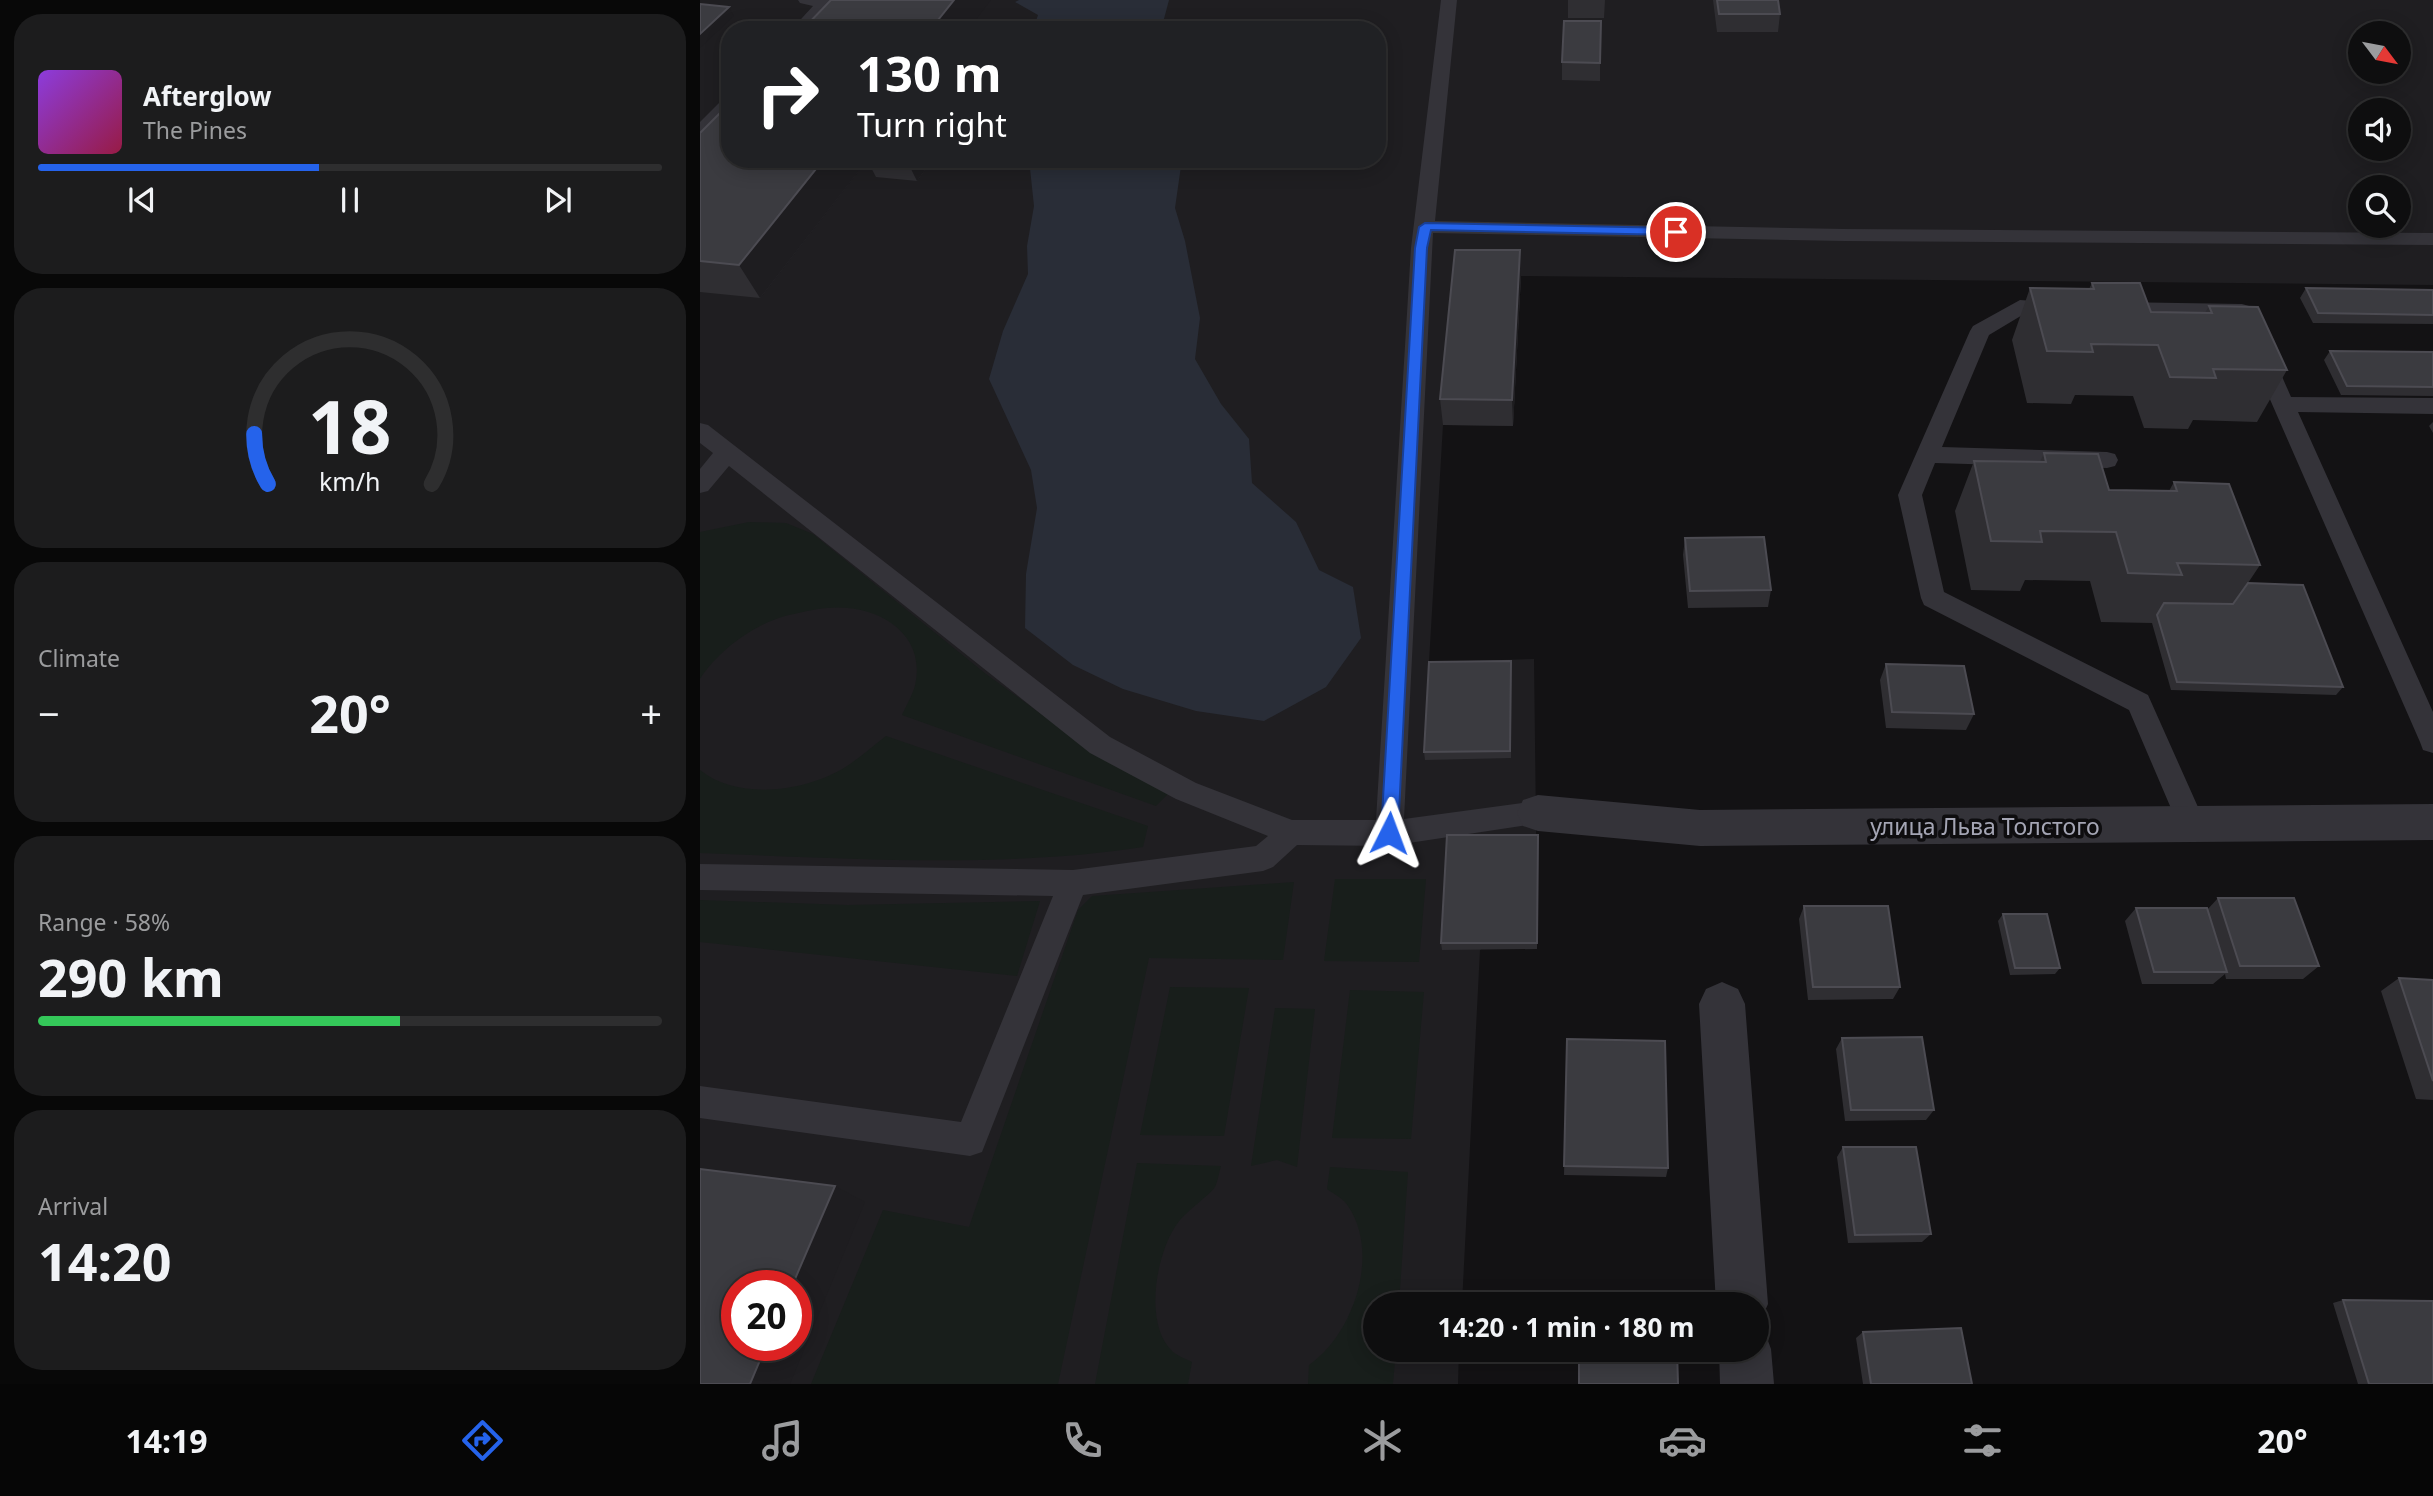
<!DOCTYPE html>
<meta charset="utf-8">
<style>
body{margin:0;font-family:"Noto Sans",sans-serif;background:#1c1c1d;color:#f1f3f6;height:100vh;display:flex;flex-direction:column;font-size:26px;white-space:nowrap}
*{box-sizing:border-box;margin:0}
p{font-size:23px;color:#9b9c9e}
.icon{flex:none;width:38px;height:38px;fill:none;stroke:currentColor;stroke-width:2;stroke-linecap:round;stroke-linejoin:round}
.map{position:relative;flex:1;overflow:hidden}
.drawer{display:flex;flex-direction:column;gap:14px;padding:14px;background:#080808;width:700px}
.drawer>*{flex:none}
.banner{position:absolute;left:21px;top:21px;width:665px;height:147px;border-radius:28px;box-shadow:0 4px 18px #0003,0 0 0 2px #2e2e2f;background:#202124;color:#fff;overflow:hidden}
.needle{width:46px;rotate:122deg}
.fabs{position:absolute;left:1648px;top:21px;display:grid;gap:14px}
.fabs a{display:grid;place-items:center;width:63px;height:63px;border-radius:50%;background:#0e0e0f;box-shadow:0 4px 18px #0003,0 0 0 2px #2e2e2f;font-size:35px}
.speed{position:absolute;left:21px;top:1270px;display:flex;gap:14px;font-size:35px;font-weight:700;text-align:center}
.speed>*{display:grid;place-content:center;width:91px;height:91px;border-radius:50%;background:#0e0e0f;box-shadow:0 4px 18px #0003,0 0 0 2px #2e2e2f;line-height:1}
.speed .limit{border:10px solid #d22;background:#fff;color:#111}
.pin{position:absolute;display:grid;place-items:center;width:60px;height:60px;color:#fff;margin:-30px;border:4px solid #fff;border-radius:50%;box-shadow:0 2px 7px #0007}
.me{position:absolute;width:77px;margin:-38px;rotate:3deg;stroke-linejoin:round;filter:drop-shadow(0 0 5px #0008)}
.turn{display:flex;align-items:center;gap:24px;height:147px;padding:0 21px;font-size:32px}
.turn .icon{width:91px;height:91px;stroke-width:2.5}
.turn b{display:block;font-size:49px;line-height:60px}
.big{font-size:52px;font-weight:700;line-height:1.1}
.drawer .card{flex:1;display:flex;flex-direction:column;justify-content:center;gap:10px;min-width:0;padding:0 24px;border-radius:28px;background:#1c1c1d}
.drawer .dial{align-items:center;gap:0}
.dial svg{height:182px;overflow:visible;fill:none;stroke:#2e2e2f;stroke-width:7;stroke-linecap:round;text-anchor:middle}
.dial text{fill:#f1f3f6;stroke:none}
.song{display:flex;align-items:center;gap:21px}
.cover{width:84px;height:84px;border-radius:10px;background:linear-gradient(135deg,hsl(270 70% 55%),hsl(340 70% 35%))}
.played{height:7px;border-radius:4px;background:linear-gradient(90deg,#2563eb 45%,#2e2e2f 45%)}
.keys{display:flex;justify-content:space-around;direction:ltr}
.heat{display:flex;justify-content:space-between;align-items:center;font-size:38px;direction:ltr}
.charge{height:10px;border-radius:5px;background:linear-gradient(90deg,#34c759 58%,#2e2e2f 0)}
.trip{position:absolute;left:663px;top:1292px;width:406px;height:70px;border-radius:35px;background:#0e0e0f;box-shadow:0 4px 18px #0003,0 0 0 2px #2e2e2f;font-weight:700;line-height:70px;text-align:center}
.dock{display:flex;height:112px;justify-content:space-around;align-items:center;background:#060606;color:#9b9c9e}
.dock .icon{width:49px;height:49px}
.dock .current{color:#2563eb}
.dock b{font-size:32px;color:#f1f3f6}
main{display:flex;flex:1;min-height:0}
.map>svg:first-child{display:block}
</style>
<main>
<section class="drawer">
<div class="card">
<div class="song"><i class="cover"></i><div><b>Afterglow</b><p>The Pines</p></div></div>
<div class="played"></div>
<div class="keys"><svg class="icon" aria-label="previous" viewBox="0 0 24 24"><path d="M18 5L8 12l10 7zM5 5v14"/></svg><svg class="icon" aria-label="pause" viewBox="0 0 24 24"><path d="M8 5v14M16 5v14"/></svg><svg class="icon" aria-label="next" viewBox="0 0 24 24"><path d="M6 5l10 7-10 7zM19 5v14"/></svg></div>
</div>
<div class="card dial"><svg viewBox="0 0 100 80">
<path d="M14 69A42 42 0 1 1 86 69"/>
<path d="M14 69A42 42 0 0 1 8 47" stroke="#2563eb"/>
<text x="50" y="56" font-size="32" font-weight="700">18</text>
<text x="50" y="72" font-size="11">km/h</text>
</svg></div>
<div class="card"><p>Climate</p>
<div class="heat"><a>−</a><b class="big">20°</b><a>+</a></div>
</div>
<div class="card"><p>Range · 58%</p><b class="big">290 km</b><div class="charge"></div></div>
<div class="card"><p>Arrival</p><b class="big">14:20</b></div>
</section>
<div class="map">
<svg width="1733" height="1384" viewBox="0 0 1733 1384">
<rect width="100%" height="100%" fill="#131214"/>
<path fill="#1f1e21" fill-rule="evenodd" d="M0 0H1733V285L821 276 813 426 743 425 729 662 834 659 837 905 780 950 762 1304H676V1349H759L758 1384H0ZM30 30H677V159H30ZM1661 33H1699V72H1661ZM1661 110H1699V149H1661ZM1661 187H1699V226H1661ZM37 1286H96V1346H37Z"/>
<path fill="#181e1b" d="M49 522 86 523 113 534 286 674 363 730 468 794 456 806 202 715C207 704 215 691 216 680 224 629 172 603 127 608 114 609 98 613 85 616 53 625 18 651 0 679V532Z
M186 736 448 826 443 847C302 869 143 858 0 853V770C38 801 107 792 147 766 161 757 173 746 186 736Z
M635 879H726L719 962 624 961Z
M594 882 583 960 449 958 358 1384H111L183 1210 269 1227 378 910 392 896Z
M0 900 148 905 340 901 317 976 0 942Z
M470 987 549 988 524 1136 440 1135Z
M650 990 724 992 711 1139 632 1138Z
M575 1008 615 1009 597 1167 577 1160 551 1166Z
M437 1163 521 1166C519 1172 518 1181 515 1187 511 1194 485 1212 477 1224 456 1253 443 1325 473 1352 478 1356 486 1359 492 1362L488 1384H395Z
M630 1167 708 1172 699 1304H676V1349H696L693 1384H608L609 1365C653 1335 681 1254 648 1206 644 1199 634 1194 627 1189Z"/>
<path fill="#292d37" d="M319 0H469L461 30H333L338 15 315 2Z
M329 159H482L475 208 485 241 500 318 495 359 521 404 549 439 552 483 596 522 619 570 653 587 661 638 626 687 564 721 496 711 423 689 373 665 325 628 326 574 337 508 331 470 289 379 303 331 328 274 327 246 334 206Z"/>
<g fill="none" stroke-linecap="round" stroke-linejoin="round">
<path fill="#343339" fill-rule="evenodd" d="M98 0H133L134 2 108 30H91L113 6 100 3Z
M741 0H757L735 221 1144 229 1733 233V245L1144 241 733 233 704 819 838 801 848 804 852 813 848 822 689 846 597 845 573 867 563 871 383 895 282 1152 270 1156 0 1118V1086L261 1122 353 896 0 890V864L373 870 556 846 568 836 476 799 390 753 29 466 8 491 0 493V469L13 453 0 443V423L8 425 410 737 496 783 592 820H676L711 248Z
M30 97V112L6 136 0 137V122L24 98Z
M1320 300 1367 303 1370 308 1367 313 1324 314 1289 335 1242 447 1407 452 1415 454 1418 460 1415 466 1407 468 1235 463 1222 495 1244 592 1448 695 1506 825 1502 834 1492 837 1482 834 1429 710 1224 605 1221 598 1198 495 1270 331 1273 326Z
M1416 302 1542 304 1549 306 1552 311 1549 316 1542 318 1409 314 1406 309 1409 304Z
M1562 349 1570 351 1573 356 1591 397 1733 398V414L1598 412 1733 712V753L1723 750 1720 742 1551 356 1554 351Z"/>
<path fill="#343339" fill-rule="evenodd" d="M838 795 1000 810 1733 804V840L1000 846 838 831 823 826 817 813 823 800Z
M1022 982 1038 989 1045 1004 1068 1304 1060 1322 1057 1324V1304H1016L999 1004 1006 989Z
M1057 1328 1064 1330 1071 1349 1074 1384H1020L1019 1349H1057Z"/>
</g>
<path fill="#2f2e32" d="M868 0H905L904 18H868Z
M1013 0H1078L1080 14 1078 32H1017Z
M862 62 900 63V81L862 80Z
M0 133 233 159 217 181 176 177 167 160 60 298 0 292Z
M820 250 821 276 813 426 743 425 740 399Z
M1392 283 1451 312 1505 313 1509 306 1587 370 1557 422 1493 420 1488 429 1444 428 1433 396 1375 395 1371 404 1327 403 1312 340 1330 288 1389 289Z
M1606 288 1733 290V324L1613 323 1600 298Z
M1630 351 1733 352V396L1641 395 1624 360Z
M1733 422V433L1729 426Z
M1344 453 1409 490 1469 491 1474 482 1560 565 1548 583 1643 687 1636 695 1471 690 1452 623 1401 622 1390 581 1325 580 1320 591 1271 590 1255 511 1274 461 1340 462Z
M985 538 1071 590 1068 607 988 608 983 555Z
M811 661V758L725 760 724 752Z
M1186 664 1274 714 1266 730 1186 728 1180 680Z
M838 835 837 949 742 950 741 943Z
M1518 898 1619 966 1603 979H1526L1525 974 1513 984H1442L1425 921 1436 908 1507 910Z
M1104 906 1200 987 1193 999 1108 1000 1099 919Z
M1303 914 1360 968 1355 974 1310 975 1298 921Z
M1699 978 1733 980V1100L1716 1099 1681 991Z
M1142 1038 1234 1110 1226 1120 1145 1121 1136 1049Z
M867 1039 968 1168 966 1177 864 1175Z
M1143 1147 1231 1234 1222 1242 1148 1243 1137 1157Z
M1643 1300 1733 1384H1658L1633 1303Z
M1163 1332 1272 1384H1163L1156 1338Z"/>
<path fill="#1e1d20" d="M254 0H291L268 30H230Z
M29 7 34 16 0 48V34Z
M124 159H168L60 298 39 265Z
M211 159H233L217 181 208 163Z
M820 250 821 276 813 426 812 400Z
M135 1186 165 1202 90 1384H50L66 1346H96V1286H92Z"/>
<path fill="#3b3b40" stroke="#4c4b52" stroke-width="2" d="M131 0H254L230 30H102Z
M1017 0H1078L1080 14H1019Z
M0 4 29 7 0 34Z
M864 21H901L900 63 862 62Z
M30 103V159H124L39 265 0 261V133Z
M167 159H211L208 163Z
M755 250H820L812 400 740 399Z
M1392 283H1440L1451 312 1512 313 1509 306 1558 307 1587 370 1513 369 1516 378 1470 377 1458 345 1391 344 1393 352 1347 351 1330 288 1394 289Z
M1606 288 1733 290V315L1618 313Z
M1630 351 1733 352V387L1647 386Z
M1344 453 1398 454 1409 490 1477 491 1474 482 1529 484 1560 565 1477 563 1482 575 1428 573 1416 532 1340 531 1342 542 1291 541 1274 461 1346 462Z
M1064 537 1071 590 990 591 985 538Z
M1548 583 1603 585 1643 687 1477 682 1457 615 1464 603 1533 604Z
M811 661 810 751 724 752 729 662Z
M1186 664 1264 666 1274 714 1192 712Z
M747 835H838L837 943H741Z
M1518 898H1594L1619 966H1540Z
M1104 906H1188L1200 987H1113Z
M1436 908H1507L1527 972H1454Z
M1303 914H1347L1360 968H1315Z
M1699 978 1733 980V1081Z
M1222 1037 1234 1110H1151L1142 1038Z
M867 1039 965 1041 968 1168 864 1166Z
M1143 1147H1216L1231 1234 1155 1235Z
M0 1169 135 1186 92 1286H37V1346H66L50 1384H0Z
M1643 1300 1733 1301V1384H1669Z
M1261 1328 1272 1384H1171L1163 1332Z
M879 1349H977L978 1384H879Z"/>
<path fill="#2563eb" stroke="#184099" stroke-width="2" d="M725 223 976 228 982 232 976 235 731 230 727 248 698 833 695 839 689 841 683 839 681 833 715 248 719 227Z"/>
<g text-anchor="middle" stroke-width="7" stroke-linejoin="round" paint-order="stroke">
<g font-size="23" fill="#a4a5b4" stroke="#0e0d0f">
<text x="1285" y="835">улица Льва Толстого</text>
</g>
</g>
</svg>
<div class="fabs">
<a><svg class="needle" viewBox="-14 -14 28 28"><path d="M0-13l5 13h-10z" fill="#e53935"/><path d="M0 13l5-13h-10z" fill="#9b9c9e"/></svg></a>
<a><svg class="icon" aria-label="sound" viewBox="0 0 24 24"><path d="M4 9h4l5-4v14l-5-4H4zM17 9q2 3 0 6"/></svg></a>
<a><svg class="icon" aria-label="search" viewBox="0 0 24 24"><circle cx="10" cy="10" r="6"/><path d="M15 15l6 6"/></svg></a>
</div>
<div class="speed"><div class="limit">20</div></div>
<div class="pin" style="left:976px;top:232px;background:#d93025"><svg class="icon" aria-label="arrive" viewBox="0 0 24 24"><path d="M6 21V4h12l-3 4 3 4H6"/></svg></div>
<svg class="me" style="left:689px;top:833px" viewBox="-20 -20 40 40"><path d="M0-17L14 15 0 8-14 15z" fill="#2563eb" stroke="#fff" stroke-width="4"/></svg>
<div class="trip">14:20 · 1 min · 180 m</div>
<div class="banner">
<div class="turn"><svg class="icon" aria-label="right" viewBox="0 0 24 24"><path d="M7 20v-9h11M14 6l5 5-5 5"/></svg><div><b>130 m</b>Turn right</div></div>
</div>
</div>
</main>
<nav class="dock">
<b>14:19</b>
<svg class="icon current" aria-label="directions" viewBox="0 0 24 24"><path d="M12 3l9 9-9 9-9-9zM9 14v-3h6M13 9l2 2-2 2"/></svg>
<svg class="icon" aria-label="music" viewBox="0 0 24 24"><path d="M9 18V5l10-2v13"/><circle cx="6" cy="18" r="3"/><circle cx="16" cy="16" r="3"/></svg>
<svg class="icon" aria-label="phone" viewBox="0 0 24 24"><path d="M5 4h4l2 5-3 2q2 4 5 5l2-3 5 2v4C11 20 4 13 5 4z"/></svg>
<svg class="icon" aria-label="climate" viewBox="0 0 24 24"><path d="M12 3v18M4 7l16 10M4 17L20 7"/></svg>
<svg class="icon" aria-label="car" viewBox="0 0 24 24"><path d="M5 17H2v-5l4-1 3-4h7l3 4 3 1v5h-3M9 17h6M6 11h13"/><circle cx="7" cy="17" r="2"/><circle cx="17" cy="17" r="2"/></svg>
<svg class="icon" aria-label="filters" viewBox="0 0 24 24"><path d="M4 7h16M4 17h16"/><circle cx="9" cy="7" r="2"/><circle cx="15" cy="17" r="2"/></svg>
<b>20°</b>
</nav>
